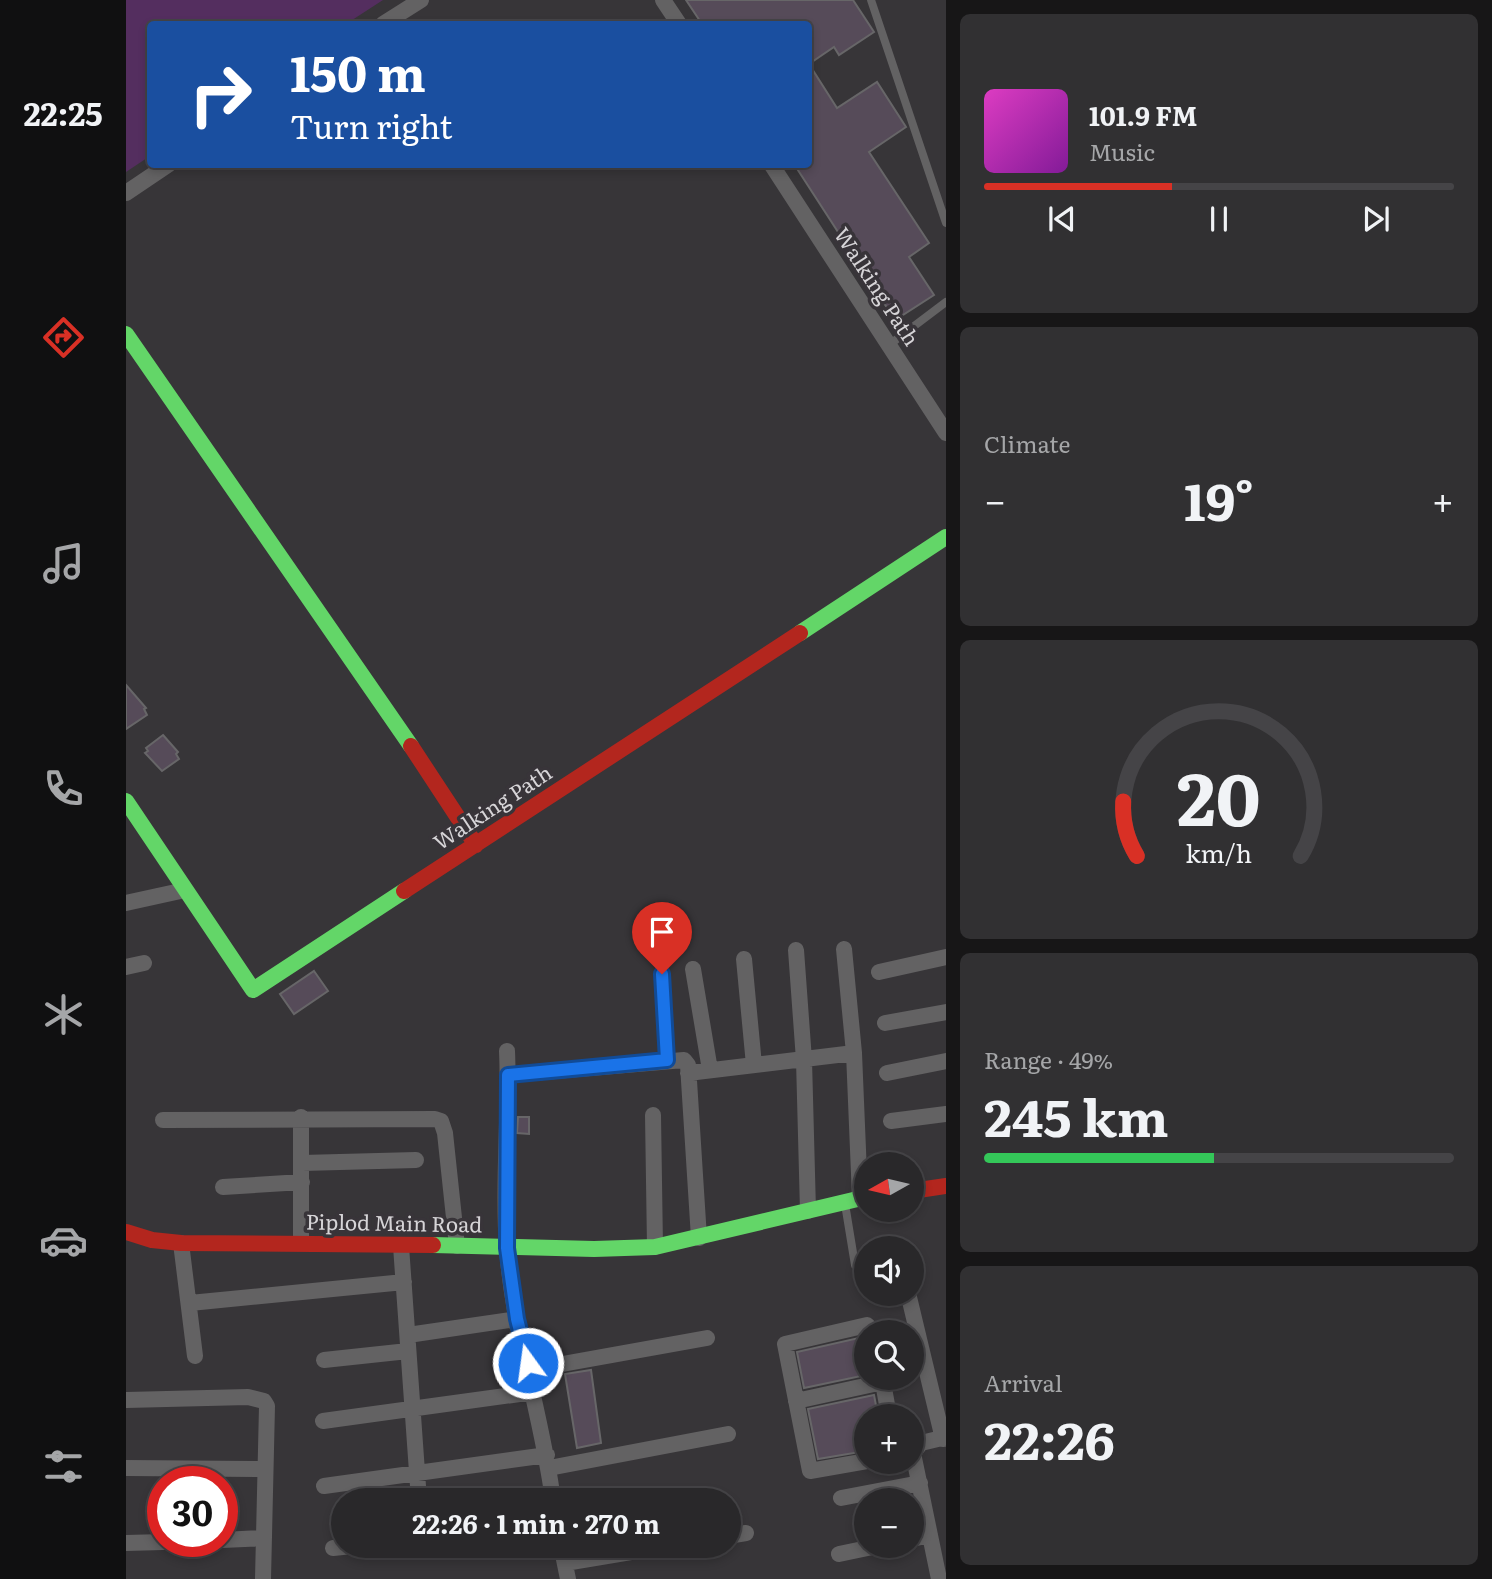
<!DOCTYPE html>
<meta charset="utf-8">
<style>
body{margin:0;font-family:Literata,serif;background:#313032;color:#f1f3f6;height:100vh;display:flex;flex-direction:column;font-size:26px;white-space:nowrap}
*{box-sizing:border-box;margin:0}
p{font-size:23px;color:#a5a6a8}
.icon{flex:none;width:38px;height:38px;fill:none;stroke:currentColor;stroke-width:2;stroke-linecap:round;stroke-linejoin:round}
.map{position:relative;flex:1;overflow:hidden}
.panel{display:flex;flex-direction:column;gap:14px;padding:14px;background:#171617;width:546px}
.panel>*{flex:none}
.top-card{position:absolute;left:21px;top:21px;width:665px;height:147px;border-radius:7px;box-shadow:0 4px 10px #0003,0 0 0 2px #454447;background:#1a4fa0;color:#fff;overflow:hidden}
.needle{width:46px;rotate:262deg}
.tools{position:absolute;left:728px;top:1152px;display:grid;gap:14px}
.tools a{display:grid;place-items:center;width:70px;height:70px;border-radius:50%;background:#29282a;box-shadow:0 4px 10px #0003,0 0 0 2px #454447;font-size:35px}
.speed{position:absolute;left:21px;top:1466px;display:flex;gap:14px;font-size:35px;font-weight:700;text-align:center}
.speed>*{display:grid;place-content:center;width:91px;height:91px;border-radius:50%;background:#29282a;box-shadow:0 4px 10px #0003,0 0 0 2px #454447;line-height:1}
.speed .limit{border:10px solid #d22;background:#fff;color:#111}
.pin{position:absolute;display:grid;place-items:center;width:60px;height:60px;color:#fff;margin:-72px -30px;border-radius:50% 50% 50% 0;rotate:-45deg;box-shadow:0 0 7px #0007}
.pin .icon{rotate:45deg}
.me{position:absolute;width:77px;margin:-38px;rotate:346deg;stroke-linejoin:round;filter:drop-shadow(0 0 5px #0008)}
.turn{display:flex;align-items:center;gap:24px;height:147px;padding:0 28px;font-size:32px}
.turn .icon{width:91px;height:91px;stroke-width:2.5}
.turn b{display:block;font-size:49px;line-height:60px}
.big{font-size:52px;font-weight:700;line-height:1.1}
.panel .tile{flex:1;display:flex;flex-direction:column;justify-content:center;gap:10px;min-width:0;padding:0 24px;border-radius:10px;background:#313032}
.panel .dial{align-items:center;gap:0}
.dial svg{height:182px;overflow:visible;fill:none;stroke:#454447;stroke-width:7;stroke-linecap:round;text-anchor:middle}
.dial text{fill:#f1f3f6;stroke:none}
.song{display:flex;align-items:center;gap:21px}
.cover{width:84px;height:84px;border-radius:10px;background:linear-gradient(135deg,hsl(310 70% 55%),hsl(290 70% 35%))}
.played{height:7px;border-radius:4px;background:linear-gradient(90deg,#d93025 40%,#454447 40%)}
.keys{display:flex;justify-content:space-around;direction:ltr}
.heat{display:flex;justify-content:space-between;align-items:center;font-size:38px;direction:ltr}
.charge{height:10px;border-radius:5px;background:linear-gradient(90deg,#34c759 49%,#454447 0)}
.trip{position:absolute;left:205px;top:1488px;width:410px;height:70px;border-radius:35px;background:#29282a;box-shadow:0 4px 10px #0003,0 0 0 2px #454447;font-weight:700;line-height:70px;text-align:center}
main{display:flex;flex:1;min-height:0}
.tab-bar{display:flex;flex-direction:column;width:126px;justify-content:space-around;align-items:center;background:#101011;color:#a5a6a8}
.tab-bar .icon{width:49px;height:49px}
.tab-bar .active{color:#d93025}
.tab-bar b{font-size:32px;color:#f1f3f6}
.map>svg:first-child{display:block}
</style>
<main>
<nav class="tab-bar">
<b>22:25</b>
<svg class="icon active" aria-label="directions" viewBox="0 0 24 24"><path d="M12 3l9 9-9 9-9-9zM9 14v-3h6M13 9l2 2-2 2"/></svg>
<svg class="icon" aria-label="music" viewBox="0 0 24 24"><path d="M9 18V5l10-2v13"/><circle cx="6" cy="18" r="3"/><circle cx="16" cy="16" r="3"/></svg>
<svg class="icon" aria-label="phone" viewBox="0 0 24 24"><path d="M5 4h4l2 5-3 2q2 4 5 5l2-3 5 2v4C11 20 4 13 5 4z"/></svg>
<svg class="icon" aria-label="climate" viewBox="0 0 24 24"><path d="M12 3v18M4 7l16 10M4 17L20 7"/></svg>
<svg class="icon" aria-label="car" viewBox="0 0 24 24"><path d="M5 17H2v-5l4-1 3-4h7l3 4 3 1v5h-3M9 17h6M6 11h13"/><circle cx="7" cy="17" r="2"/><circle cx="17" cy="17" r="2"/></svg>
<svg class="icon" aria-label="filters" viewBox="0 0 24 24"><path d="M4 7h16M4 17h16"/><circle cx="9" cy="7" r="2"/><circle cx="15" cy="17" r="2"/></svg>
</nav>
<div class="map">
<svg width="820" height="1579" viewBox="0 0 820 1579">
<rect width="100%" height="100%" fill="#373538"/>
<path fill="#542e5f" d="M0 0H257L220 24H24V156L0 172Z"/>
<path fill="#564b59" stroke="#676668" stroke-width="2" d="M560 0H727L748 32 713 55 708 47 683 64 711 108 751 82 780 127 743 152 803 243 783 257 808 295 769 320 668 164H682V24H576Z
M0 685 20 708 18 709 21 715 0 729Z
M37 735 52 752 50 754 53 759 36 771 19 753 22 751 20 748Z
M188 971 202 991 168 1014 154 994Z
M392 1117H403V1134L391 1133Z
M737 1337 740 1340V1375L678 1388 671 1352Z
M465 1370 475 1443 451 1448 439 1374Z
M748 1395 752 1416H740V1451L692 1459 682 1409Z"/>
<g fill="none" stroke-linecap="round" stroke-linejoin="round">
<path stroke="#636263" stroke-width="8" d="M745 0 820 223
M763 345 820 302
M719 1204 729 1265"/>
<path stroke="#636263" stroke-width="16" d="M537 0 553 24
M257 24 295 0
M645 164 820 433
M0 193 43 164
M0 903 59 890
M718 949 728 1053 734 1198
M670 950 678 1060 682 1211
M618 959 628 1065
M0 967 18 963
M567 969 584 1070
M753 972 820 957
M536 974 541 1060
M759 1023 820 1012
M381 1051C384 1116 376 1183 381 1248 387 1333 416 1415 427 1500
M562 1073 728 1053
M761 1073 820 1061
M382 1075 558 1060 562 1065 573 1238
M527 1115 529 1247
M37 1120 309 1119 315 1121 319 1133 331 1246
M765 1121 820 1114
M176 1163 290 1160
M97 1187 176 1182
M175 1242V1117
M55 1243 69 1356
M275 1246 293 1500
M782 1293 817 1439
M64 1303 278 1282
M282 1335 391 1319
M198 1360 282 1351
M403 1370 581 1338
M756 1377 763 1416
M0 1400 122 1397 138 1401 141 1406 137 1579
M670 1401 757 1382
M197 1421 408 1392
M741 1461 684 1471 659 1344 741 1325 747 1332
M0 1468 139 1469
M423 1468 602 1434
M198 1486 421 1455
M715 1498 794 1483
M602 1536 620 1533
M786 1539 804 1535
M96 1540 138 1538
M0 1543 37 1542
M435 1545 442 1579
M207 1548 236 1545
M713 1554 756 1545
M439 1563 547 1545
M813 1579 787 1453 795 1443 820 1437"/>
<path stroke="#63d668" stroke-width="16" d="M0 334 285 746
M674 633 820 537
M0 801 127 990 278 891
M307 1245 468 1249 529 1247 740 1197"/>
<path stroke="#b3261e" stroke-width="16" d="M285 746 350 845
M278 891 674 633
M786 1191 820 1186
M0 1232 26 1240 55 1243 307 1245"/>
</g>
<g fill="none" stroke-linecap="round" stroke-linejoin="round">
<defs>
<path id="route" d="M402 1363 391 1319 381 1248 382 1075 541 1060 536 974"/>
</defs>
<use href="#route" stroke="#114b97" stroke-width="18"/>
<use href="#route" stroke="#1a73e8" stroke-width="12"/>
</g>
<g text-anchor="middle" stroke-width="7" stroke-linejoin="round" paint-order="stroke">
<g font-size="21" fill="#d6d4d7" stroke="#383439">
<text transform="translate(750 287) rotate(57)" y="7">Walking Path</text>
<text transform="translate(367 808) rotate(-33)" y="7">Walking Path</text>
<text transform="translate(268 1224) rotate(1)" y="7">Piplod Main Road</text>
</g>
</g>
</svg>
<div class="tools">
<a><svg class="needle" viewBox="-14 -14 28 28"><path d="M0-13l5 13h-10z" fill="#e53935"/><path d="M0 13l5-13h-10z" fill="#a5a6a8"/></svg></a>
<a><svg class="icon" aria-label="sound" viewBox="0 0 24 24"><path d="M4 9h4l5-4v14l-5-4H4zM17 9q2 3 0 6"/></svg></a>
<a><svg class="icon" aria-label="search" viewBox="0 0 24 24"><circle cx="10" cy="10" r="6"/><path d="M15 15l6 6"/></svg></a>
<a>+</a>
<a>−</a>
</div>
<div class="speed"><div class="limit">30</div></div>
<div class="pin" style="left:536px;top:974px;background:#d93025"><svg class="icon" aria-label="arrive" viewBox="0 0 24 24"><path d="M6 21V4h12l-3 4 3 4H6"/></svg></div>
<svg class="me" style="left:402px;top:1363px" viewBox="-20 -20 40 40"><circle r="17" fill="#1a73e8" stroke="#fff" stroke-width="3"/><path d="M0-11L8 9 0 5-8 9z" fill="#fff"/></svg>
<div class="trip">22:26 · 1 min · 270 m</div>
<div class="top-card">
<div class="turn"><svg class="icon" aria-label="right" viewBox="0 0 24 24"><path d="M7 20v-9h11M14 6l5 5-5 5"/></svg><div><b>150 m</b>Turn right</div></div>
</div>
</div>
<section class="panel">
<div class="tile">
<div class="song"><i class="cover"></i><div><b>101.9 FM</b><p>Music</p></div></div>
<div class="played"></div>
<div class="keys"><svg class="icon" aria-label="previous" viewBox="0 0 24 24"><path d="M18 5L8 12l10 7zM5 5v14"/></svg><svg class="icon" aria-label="pause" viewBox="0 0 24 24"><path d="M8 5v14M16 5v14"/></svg><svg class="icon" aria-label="next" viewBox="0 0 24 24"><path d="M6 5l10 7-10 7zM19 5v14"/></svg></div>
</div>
<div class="tile"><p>Climate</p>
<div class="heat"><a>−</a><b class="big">19°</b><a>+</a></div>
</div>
<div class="tile dial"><svg viewBox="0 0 100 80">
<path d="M14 69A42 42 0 1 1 86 69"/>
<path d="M14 69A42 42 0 0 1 8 45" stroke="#d93025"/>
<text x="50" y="56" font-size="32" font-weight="700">20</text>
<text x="50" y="72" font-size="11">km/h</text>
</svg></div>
<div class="tile"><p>Range · 49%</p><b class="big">245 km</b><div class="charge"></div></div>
<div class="tile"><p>Arrival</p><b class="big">22:26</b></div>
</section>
</main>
